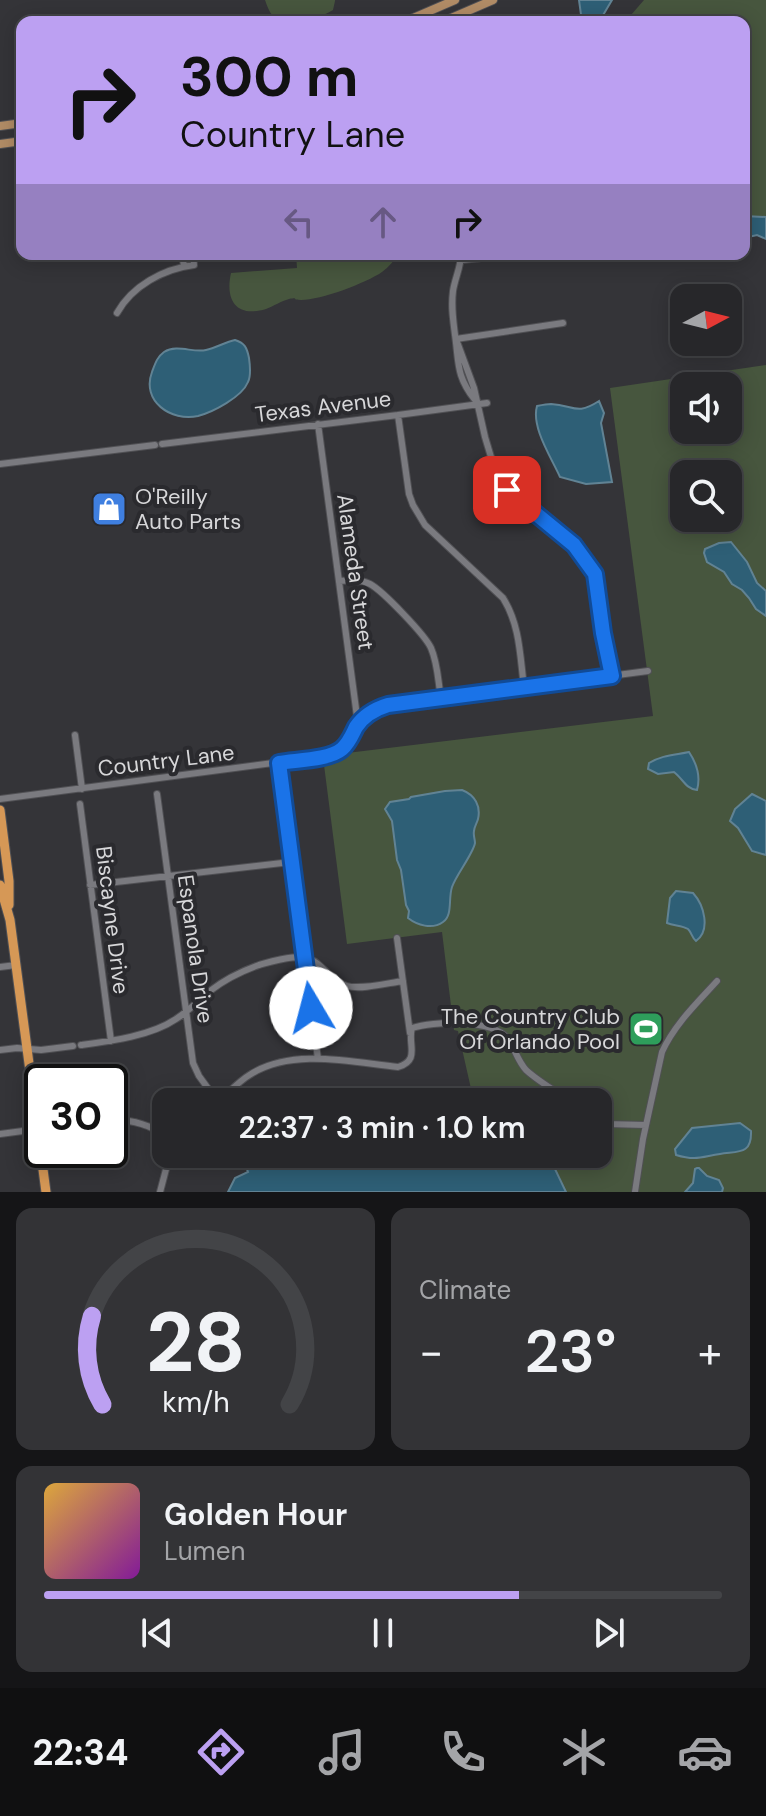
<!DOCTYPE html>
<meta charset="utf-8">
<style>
body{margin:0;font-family:"DM Sans",sans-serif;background:#333336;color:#f1f3f6;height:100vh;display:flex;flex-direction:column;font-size:30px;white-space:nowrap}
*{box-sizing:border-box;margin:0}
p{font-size:26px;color:#a4a5a8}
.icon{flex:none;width:44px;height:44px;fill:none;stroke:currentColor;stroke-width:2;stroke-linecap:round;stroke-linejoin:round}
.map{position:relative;height:1192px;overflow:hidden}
.drawer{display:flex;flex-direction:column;gap:16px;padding:16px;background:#151517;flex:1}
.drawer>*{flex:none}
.top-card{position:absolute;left:16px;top:16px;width:734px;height:244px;border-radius:16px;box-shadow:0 4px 20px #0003,0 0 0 2px #434447;background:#bca0f2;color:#111;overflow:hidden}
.needle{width:52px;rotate:83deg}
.tools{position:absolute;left:670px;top:284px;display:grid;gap:16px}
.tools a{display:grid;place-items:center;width:72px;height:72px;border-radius:16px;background:#27272a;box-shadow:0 4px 20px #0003,0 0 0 2px #434447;font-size:40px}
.speed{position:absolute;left:24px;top:1064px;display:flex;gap:16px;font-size:40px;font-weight:700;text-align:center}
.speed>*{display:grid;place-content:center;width:104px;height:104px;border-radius:50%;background:#27272a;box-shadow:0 4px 20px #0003,0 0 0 2px #434447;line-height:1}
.speed .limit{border:4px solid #111;border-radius:12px;background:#fff;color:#111}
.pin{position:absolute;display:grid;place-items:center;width:68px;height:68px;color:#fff;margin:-34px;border-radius:16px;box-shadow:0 4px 12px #0006}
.me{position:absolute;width:88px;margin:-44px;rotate:352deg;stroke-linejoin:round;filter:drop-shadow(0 0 6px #0008)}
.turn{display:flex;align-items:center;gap:28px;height:168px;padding:0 32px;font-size:36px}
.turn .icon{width:104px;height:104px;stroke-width:2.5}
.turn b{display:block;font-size:56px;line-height:68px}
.lanes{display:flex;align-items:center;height:76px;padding:0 32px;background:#0003;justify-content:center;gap:40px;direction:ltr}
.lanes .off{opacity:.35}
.big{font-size:60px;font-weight:600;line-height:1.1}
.drawer .tile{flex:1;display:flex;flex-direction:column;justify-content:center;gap:12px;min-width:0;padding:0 28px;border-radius:16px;background:#333336}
.drawer .dial{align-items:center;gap:0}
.dial svg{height:208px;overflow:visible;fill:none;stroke:#434447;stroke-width:7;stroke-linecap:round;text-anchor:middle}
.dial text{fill:#f1f3f6;stroke:none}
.song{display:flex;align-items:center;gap:24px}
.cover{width:96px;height:96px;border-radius:12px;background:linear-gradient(135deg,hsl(40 70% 55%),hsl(290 70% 35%))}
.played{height:8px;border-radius:4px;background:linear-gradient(90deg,#bca0f2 70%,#434447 70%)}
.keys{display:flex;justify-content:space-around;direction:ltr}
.heat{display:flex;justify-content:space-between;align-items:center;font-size:44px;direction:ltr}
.drawer .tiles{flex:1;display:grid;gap:16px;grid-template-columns:1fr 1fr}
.tile:last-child{grid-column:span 2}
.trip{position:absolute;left:152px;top:1088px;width:460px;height:80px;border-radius:16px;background:#27272a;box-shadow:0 4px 20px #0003,0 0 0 2px #434447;font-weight:600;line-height:80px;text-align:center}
.tabs{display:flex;height:128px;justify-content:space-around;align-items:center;background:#101011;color:#a4a5a8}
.tabs .icon{width:56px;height:56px}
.tabs .selected{color:#bca0f2}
.tabs b{font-size:36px;color:#f1f3f6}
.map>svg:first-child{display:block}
</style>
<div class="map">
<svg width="766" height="1192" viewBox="0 0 766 1192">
<rect width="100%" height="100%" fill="#343438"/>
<path fill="#47563e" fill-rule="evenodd" d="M265 0H335V1L333 10C319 18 290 31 275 18 270 14 267 6 265 0Z
M644 0H766V217L744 216V22H625Z
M296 254H399C394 260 389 267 382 272 366 283 321 300 301 300 290 300 300 297 289 299 281 301 274 306 266 309 236 318 225 300 231 273L297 268Z
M766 365V1192H566L555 1169 544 1154H598V1102H474L458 1031 454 1030 442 932 347 944 324 765 336 761 347 753 653 716 610 388ZM684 386H728V430H684ZM684 474H728V518H684Z"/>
<path fill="#2e5f76" stroke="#618394" stroke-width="2" d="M579 0H612L599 22H582Z
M744 216 766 217V239L757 235 744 238Z
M235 340C245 343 247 348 249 358 250 365 251 376 248 382 242 397 213 412 198 416 171 422 141 401 152 372 155 364 157 357 164 352 177 344 193 353 206 350 216 348 225 342 235 340Z
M599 401 604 413 601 423 612 482 586 484 560 477C551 457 531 427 537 406 542 405 547 404 551 404 574 405 576 416 599 401Z
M731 542 747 562 757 583 766 591V616L756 609 749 598 742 590 732 584 724 572 707 562 704 553 705 549 719 543Z
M689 752C697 764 701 776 697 790 686 789 683 779 674 772L658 774 648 769 649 763C662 755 675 755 689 752Z
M462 790C475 795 481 806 478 819 477 823 474 827 474 831 473 835 475 839 475 843 473 854 456 875 452 887 448 899 453 915 443 922 432 930 417 925 408 918L409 911 406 905 401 870 397 860 392 821 385 809 390 802 409 799 411 797 445 791Z
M752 794 766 801V855L752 851 738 828 730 821 735 809Z
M676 891 693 893C704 905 711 930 696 941 692 938 692 933 688 929 682 925 674 926 667 923L670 898Z
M740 1123 751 1131C752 1155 738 1151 720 1154 701 1157 696 1161 676 1155L675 1149 692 1128Z
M248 1154H544L555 1169 566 1192H228L235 1178 248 1172 244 1161Z
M697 1168H699L707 1176 719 1180 723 1188 722 1192H685L693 1183 695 1169Z"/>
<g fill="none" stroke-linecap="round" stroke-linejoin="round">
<defs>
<path id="minor" d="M182 254 184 266
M461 254C461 267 455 278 453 291 451 307 453 319 455 335 459 363 456 376 475 400
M461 260 524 254
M117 313C132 286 163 269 194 265L193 254
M456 339 474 388 485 437 497 477 520 502 574 545 595 574 603 633 612 676
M456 339 563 323
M398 415 409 494 413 505 425 525 503 598C520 625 520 656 524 687
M318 424 358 724
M162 444 398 415 487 403
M0 464 155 445
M339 581C349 580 360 579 370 584 383 591 425 635 431 648 438 664 438 682 441 698
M75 735 82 789
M279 763 318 1059
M157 794 193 1063 199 1076 218 1102
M0 799 326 756C348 750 347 739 359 723 366 713 376 709 388 705L648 671
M80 804 111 1041
M90 885 291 862
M397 938 410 1033
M0 967 16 965
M81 1045C111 1041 151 1036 176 1019 189 1011 199 1000 210 991 224 980 242 971 259 965 277 960 303 951 318 964 328 972 334 982 347 986 361 990 388 983 403 981
M0 1050 17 1048 41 1050 73 1046
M218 1102C228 1093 239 1081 251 1074 293 1048 351 1062 398 1067 421 1060 407 1044 412 1028 433 1021 492 1019 507 1038 515 1048 517 1060 526 1070 539 1082 557 1092 572 1102
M110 1120C131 1119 149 1124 166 1136
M598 1120 606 1124 646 1125
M0 1134 38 1129
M160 1192 170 1154
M635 1192 643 1139 662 1052C674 1025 697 1003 717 981"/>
<path id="major" d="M404 22 455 0
M442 22 493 0
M0 126 22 123
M0 144 22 141"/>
<path id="highway" d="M0 810 9 881V905
M0 885 10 920 46 1192"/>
</defs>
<use href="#minor" stroke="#505054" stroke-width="8"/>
<use href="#major" stroke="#505054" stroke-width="10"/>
<use href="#highway" stroke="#505054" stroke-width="11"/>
<use href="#minor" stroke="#7a7a7f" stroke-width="6"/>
<use href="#major" stroke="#b18c66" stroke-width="8"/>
<use href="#highway" stroke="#d69856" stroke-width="9"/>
</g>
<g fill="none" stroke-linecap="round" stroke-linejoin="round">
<defs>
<path id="route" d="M311 1008 279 763C296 760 329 760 342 749 349 743 352 735 356 727 364 715 375 709 388 705L612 676 603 633 595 574 574 545 507 490"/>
</defs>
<use href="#route" stroke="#114b97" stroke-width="20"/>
<use href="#route" stroke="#1a73e8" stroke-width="14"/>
</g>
<defs>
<symbol id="shop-square" viewBox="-11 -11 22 22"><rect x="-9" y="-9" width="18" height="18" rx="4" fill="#3f7fe0" stroke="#2a2a2e"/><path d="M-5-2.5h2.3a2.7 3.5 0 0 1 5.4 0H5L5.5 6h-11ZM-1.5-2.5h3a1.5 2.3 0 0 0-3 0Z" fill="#fff"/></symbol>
<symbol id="stadium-square" viewBox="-11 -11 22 22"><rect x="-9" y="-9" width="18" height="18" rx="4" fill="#2e9e5b" stroke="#2a2a2e"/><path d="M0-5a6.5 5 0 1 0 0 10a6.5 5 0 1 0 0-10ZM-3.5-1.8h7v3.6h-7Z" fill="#fff"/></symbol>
</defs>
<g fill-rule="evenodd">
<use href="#shop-square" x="89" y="489" width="40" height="40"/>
<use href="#stadium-square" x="626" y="1009" width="40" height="40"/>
</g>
<g text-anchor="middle" stroke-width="8" stroke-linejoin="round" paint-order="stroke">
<g font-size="22" fill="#d7d7d9" stroke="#2a2a2e">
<text transform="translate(323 406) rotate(-7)" y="8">Texas Avenue</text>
<text transform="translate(356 572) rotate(82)" y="8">Alameda Street</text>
<text transform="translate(166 760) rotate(-7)" y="8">Country Lane</text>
<text transform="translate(113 920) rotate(83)" y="8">Biscayne Drive</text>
<text transform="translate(196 949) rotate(82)" y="8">Espanola Drive</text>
</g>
<g font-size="22" fill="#d7d7d9" stroke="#2a2a2e" text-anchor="start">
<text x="135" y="504">O'Reilly<tspan x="135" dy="25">Auto Parts</tspan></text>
<text x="620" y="1024" text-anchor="end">The Country Club<tspan x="620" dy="25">Of Orlando Pool</tspan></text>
</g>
</g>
</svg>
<div class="tools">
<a><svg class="needle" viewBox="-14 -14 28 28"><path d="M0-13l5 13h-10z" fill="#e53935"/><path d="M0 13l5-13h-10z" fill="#a4a5a8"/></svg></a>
<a><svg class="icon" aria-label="sound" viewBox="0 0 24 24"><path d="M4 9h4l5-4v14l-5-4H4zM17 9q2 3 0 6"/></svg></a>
<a><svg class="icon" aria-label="search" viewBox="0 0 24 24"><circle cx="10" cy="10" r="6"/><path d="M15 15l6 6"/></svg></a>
</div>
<div class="speed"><div class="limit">30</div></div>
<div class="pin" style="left:507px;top:490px;background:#d93025"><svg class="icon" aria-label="arrive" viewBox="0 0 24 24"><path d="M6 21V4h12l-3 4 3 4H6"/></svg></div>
<svg class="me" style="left:311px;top:1008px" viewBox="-20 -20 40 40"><circle r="19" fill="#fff"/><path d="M0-13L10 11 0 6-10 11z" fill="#1a73e8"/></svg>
<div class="trip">22:37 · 3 min · 1.0 km</div>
<div class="top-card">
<div class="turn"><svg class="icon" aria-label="right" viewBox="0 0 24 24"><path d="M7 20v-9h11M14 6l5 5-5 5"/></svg><div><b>300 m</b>Country Lane</div></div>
<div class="lanes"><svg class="icon off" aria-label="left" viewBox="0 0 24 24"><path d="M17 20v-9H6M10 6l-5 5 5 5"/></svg><svg class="icon off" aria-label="ahead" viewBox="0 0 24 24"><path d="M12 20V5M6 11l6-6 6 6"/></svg><svg class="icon" aria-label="right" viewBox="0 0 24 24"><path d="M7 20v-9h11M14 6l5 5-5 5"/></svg></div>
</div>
</div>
<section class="drawer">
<div class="tiles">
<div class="tile dial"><svg viewBox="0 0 100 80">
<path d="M14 69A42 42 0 1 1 86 69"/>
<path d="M14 69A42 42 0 0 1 10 35" stroke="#bca0f2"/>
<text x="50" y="56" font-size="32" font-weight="700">28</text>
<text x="50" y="72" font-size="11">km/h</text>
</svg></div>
<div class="tile"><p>Climate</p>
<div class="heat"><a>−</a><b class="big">23°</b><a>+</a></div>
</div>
<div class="tile">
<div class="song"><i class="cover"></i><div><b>Golden Hour</b><p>Lumen</p></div></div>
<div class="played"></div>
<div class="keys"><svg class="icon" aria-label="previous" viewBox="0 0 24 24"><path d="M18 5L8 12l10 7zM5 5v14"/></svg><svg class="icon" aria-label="pause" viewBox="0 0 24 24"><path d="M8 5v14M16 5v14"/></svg><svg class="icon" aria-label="next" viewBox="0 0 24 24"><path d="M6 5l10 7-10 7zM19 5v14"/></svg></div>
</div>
</div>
</section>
<nav class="tabs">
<b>22:34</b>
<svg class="icon selected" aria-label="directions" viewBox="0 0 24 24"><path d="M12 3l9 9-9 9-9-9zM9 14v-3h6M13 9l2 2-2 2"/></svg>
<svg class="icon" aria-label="music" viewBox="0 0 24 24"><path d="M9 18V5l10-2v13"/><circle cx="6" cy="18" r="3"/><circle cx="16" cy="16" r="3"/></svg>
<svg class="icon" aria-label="phone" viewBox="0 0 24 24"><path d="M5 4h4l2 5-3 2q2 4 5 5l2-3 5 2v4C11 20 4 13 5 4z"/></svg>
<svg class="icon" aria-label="climate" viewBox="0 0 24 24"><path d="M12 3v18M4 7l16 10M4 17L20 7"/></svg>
<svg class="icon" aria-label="car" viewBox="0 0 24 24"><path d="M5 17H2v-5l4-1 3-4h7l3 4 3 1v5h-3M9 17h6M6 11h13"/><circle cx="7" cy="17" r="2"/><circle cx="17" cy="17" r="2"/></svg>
</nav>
